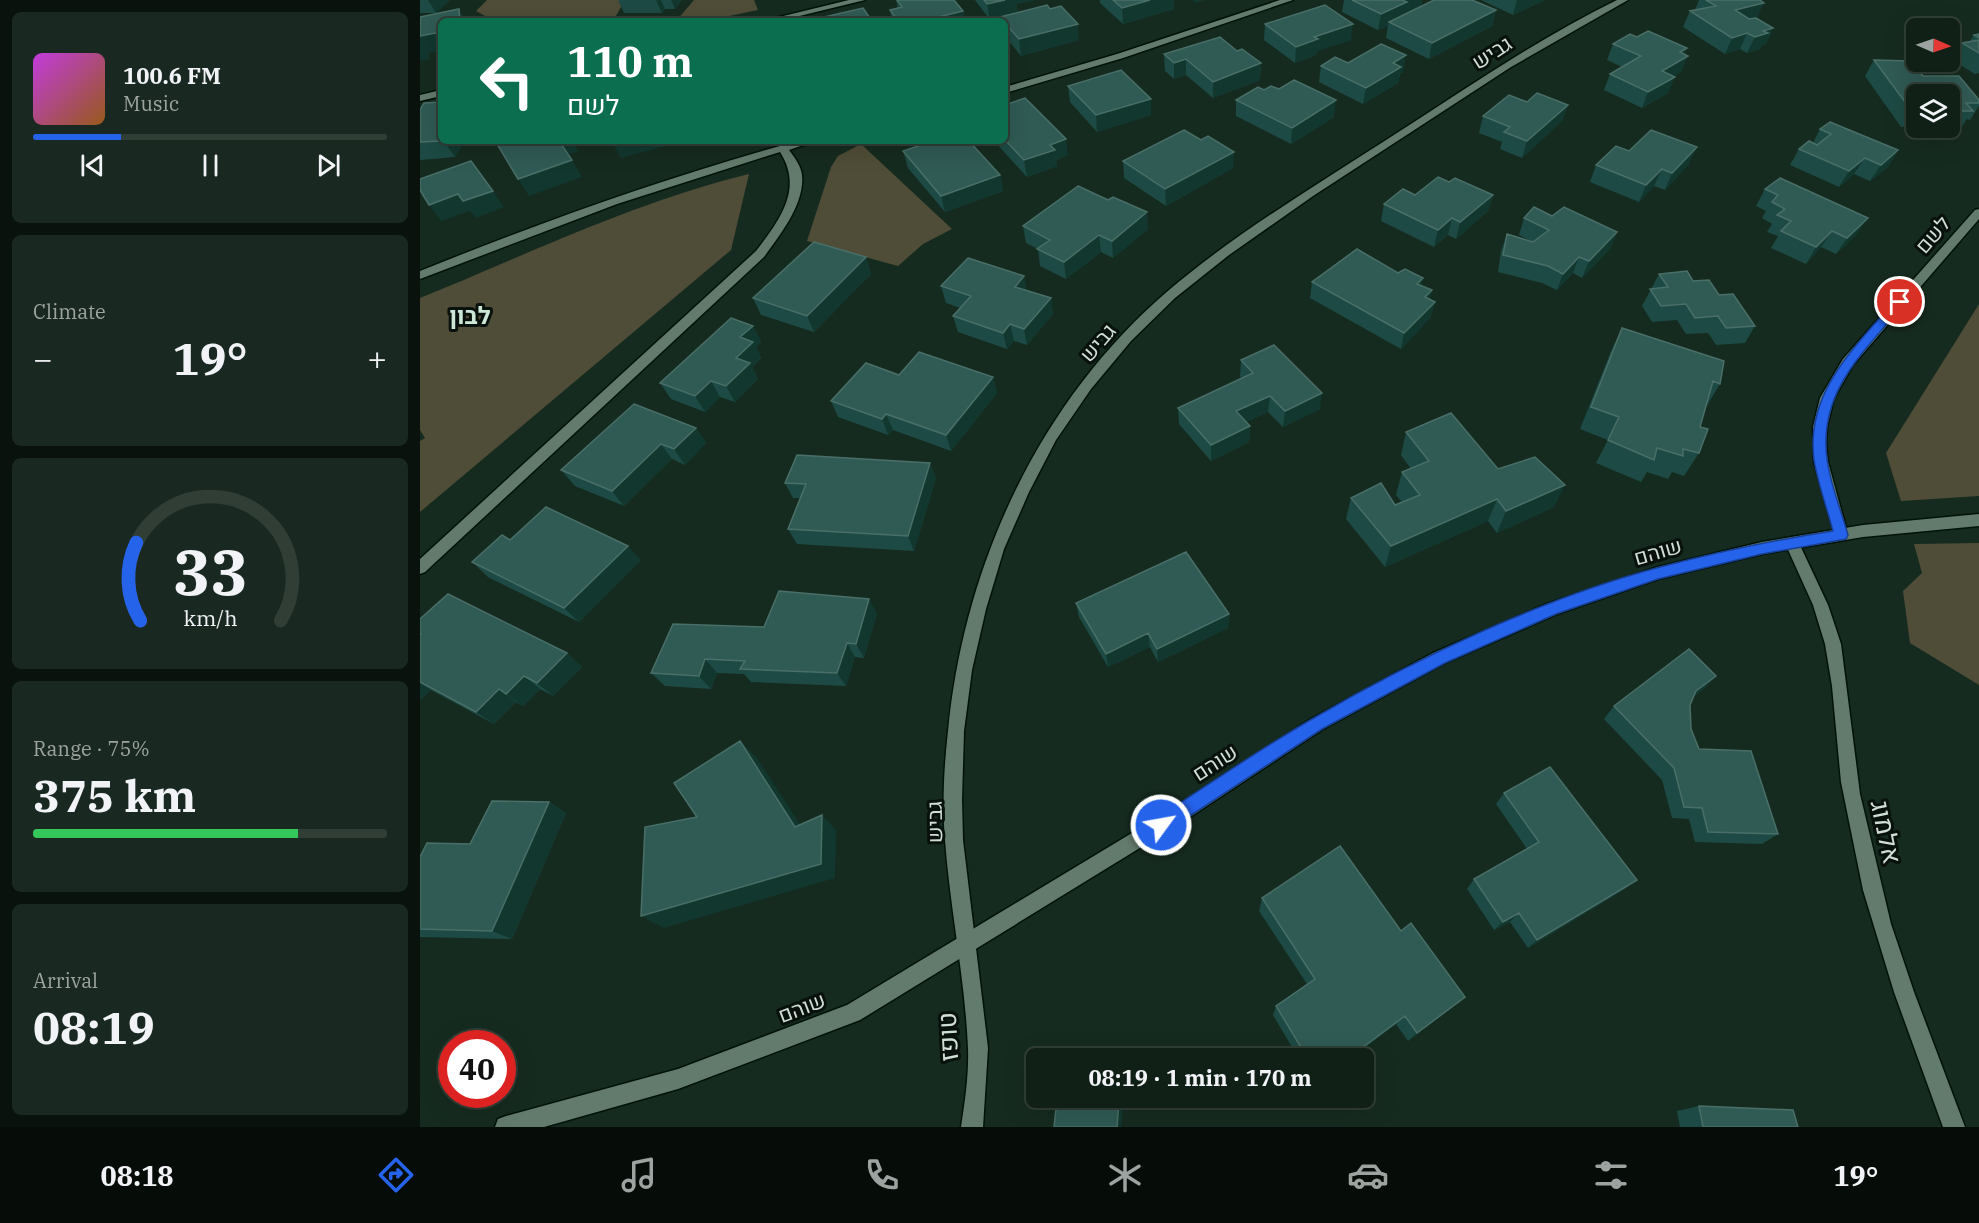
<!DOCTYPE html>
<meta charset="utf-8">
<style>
body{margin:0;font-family:"IBM Plex Serif",Heebo,serif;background:#192820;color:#f1f3f6;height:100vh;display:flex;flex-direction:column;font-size:22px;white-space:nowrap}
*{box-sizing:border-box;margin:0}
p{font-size:20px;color:#9ca3a1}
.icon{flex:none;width:33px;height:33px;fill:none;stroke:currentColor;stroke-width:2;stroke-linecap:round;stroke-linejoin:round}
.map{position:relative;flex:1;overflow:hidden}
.sheet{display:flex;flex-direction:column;gap:12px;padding:12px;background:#09120d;width:420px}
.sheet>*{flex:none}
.banner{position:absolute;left:18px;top:18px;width:570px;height:126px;border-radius:9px;box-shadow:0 6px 24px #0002,0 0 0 2px #303e36;background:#0b6e4f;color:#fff;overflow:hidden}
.needle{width:39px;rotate:92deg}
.fabs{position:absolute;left:1486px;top:18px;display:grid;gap:12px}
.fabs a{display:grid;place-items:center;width:54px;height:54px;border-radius:9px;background:#102017;box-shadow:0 6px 24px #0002,0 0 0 2px #303e36;font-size:30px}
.speed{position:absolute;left:18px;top:1030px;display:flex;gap:12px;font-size:30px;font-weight:700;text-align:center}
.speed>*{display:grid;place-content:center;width:78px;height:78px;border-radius:50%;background:#102017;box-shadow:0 6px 24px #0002,0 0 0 2px #303e36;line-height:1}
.speed .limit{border:9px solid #d22;background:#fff;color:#111}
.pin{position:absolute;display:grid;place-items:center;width:51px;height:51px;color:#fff;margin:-26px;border:3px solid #fff;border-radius:50%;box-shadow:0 2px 6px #0007}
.me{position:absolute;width:66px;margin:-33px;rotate:58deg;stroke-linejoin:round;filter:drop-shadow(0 0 4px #0008)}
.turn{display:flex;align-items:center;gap:21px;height:126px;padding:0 30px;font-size:27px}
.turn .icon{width:78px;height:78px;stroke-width:2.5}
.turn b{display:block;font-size:42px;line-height:51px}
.big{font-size:45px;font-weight:700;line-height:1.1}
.sheet .widget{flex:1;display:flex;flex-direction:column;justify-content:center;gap:9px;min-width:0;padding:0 21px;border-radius:9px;background:#192820}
.sheet .dial{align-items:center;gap:0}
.dial svg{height:156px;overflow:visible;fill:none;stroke:#303e36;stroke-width:7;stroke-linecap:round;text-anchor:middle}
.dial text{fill:#f1f3f6;stroke:none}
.song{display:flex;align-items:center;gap:18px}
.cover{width:72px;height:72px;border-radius:9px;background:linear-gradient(135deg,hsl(290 70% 55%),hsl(30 70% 35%))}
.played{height:6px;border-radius:3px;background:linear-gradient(90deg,#2563eb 25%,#303e36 25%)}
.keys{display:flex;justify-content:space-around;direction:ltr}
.heat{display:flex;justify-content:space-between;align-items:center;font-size:33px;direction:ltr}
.charge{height:9px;border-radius:4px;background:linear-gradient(90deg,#34c759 75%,#303e36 0)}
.trip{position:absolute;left:606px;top:1048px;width:348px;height:60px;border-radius:9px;background:#102017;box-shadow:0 6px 24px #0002,0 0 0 2px #303e36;font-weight:700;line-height:60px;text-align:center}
.tabs{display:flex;height:96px;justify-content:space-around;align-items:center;background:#060d09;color:#9ca3a1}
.tabs .icon{width:42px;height:42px}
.tabs .active{color:#2563eb}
.tabs b{font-size:27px;color:#f1f3f6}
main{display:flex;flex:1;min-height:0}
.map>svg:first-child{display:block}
</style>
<main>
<section class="sheet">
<div class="widget">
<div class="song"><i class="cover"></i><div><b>100.6 FM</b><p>Music</p></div></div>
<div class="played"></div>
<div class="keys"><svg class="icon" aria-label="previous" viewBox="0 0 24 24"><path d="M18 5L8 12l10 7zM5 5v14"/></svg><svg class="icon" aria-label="pause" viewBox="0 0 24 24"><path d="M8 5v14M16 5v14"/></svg><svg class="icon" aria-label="next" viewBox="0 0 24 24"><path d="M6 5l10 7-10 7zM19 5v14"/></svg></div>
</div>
<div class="widget"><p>Climate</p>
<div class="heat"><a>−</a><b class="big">19°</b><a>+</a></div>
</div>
<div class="widget dial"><svg viewBox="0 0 100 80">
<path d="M14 69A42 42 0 1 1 86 69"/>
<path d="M14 69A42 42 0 0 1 12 29" stroke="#2563eb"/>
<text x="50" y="56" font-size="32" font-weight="700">33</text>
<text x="50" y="72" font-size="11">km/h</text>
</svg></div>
<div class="widget"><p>Range · 75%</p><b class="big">375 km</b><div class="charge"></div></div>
<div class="widget"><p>Arrival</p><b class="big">08:19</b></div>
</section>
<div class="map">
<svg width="1559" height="1127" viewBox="0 0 1559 1127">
<rect width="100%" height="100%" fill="#162b1f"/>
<path fill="#4f4d37" d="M67 0H205L193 21H137V18L123 21H74L56 11Z
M274 0H334L338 10 285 21H256Z
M441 144 532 229 503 244 478 266 387 241 411 167 418 156Z
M329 174 311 250 0 512V441L5 438 0 430V298C108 254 215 202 329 174Z
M1559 304V496L1481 501 1466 453Z
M1559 543V685L1490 643 1483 591 1502 573 1494 544Z"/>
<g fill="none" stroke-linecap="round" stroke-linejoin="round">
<defs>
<path id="minor" d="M429 0H445L359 21H343Z
M860 0H873L703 58 585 93V87L697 54Z
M1197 0H1208L1091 67 893 196 809 255 755 298 711 341 671 389 636 440 609 492 584 549 566 609 552 670 544 731 542 800 543 840 568 1048 563 1127H541C545 1101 549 1074 548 1048 545 978 530 909 525 840 522 804 524 767 528 731 544 564 620 400 749 290 815 234 890 189 963 142 1040 93 1115 40 1197 0Z
M21 90V96L0 101V95Z
M378 141H395L369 150C375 158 381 166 382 175 385 204 360 235 344 257L5 572 0 574V559L336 251C359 221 384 189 360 152L344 157 197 204 0 279V271C124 221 250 176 378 141Z
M1559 209V219L1433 365 1414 398 1407 427 1406 444 1408 462 1428 535 1426 539H1416L1394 462 1393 427 1400 398 1423 359 1555 210Z
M1372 537 1377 539 1408 605 1421 644 1440 794 1471 924 1494 992 1545 1127H1523L1474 992 1443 890 1421 782 1412 686 1405 644 1393 605 1365 543 1367 539Z"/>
<path id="tertiary" d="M1559 514V526L1443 537 1342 554 1238 579 1137 614 1025 663 903 729 767 819 440 1020 258 1089 124 1127H75L78 1119 86 1116 258 1069 427 1005 755 807 891 719 1013 653 1127 604 1238 567 1342 542 1443 525Z"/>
</defs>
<use href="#minor" stroke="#011309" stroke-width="3"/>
<use href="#tertiary" stroke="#011309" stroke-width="3"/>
<use href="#minor" fill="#637b6c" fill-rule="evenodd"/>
<use href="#tertiary" fill="#637b6c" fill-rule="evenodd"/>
</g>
<path fill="#1d4a44" d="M0 0H30L16 13H0Z
M198 0H262L255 9H245L242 13H204Z
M476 0H534L543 11 545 21H472L470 10 478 8Z
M555 0H614L596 4 598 13 659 40 601 56 585 36V21H580V18L570 20Z
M680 0H754V9L703 24 680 3Z
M924 0H1002L1001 6 985 13V15L1076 10 1072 26 1009 59 966 38 968 26 958 30 922 12Z
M1061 0H1125L1093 15Z
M1279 0H1340L1337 18 1353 28 1346 44 1342 45 1340 49 1327 53 1320 49 1305 54 1263 27 1270 11 1275 10Z
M845 24 931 40 897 51 896 55 875 63 844 40Z
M1559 34V73L1555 74 1532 60 1542 43 1549 42 1554 35Z
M1217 37 1264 54 1261 72 1254 76 1248 93 1222 108 1184 90 1190 74 1202 67 1187 60 1193 44Z
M817 51 841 63 840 80 793 98 766 75 754 79 745 71 744 54Z
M1454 60 1503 76 1559 100V106L1550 120 1547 119 1541 128H1522H1530V94H1497V127H1481L1445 76Z
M928 63 983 72 980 74 978 83 943 104 899 82 901 66Z
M648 86 731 115 677 132 650 102Z
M844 90 914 117 871 144 816 116V100Z
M1107 102 1148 105 1142 121 1102 158 1080 149 1082 142 1059 133 1063 116Z
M585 105 648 155 637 160V166L607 177 574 141H585Z
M0 110 21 141H44L35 157 0 160Z
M1400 129 1478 150 1468 167 1450 181 1434 174 1419 187 1370 165 1379 149 1393 143Z
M781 140 813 168 746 206 704 178 703 161Z
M507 141H549L580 175 583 191 525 212 488 168 483 151 507 143Z
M1209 151 1269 164 1245 190 1234 186 1219 202 1170 182 1176 165Z
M1029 182 1073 195 1068 211 1036 239 1028 235 1014 247 961 221 964 204 995 195Z
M1345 189 1437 234 1416 254 1401 247 1386 264 1351 248 1358 236 1347 232 1352 224 1342 218 1346 211 1336 206Z
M1132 216 1197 232 1190 249 1162 278 1153 273 1137 290 1122 283 1078 272 1081 251 1087 234 1113 242 1099 235 1104 218Z
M603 226 728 229 693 258 681 252 646 279 620 266 618 249 606 243Z
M446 257 451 274 394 332 341 315 333 298Z
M978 273 1003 278 1001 286 1010 299 1015 302 1010 318 981 349 890 298 892 282Z
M1239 274 1273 281 1299 295 1335 326 1325 343 1296 345 1288 333 1266 334 1257 320 1232 322 1222 306Z
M604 276 606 290 631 298 633 314 607 345 594 341 587 349 538 332 533 316 540 308 526 303 521 286Z
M333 326 341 342 336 347 341 358 332 367 338 379 315 402 300 397 285 412 251 399 240 383Z
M1202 328 1300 384 1286 407H1285L1280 427 1279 453 1264 476 1252 472 1248 479 1227 472 1221 482 1176 463 1188 440 1160 429 1191 351Z
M821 360 900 409 863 427 848 412 826 422 830 426 829 442 791 461 759 424 758 408 822 378 820 377Z
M479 375 573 377 577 393 531 451 473 430 468 435 418 417 411 401Z
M276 428 286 443 265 465 252 459 204 506 155 486 141 470Z
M986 432 1078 469 1134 507 1077 533 1068 521 965 567 926 519 931 498 975 505 982 502 976 495 982 472 991 469 981 455Z
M516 478 494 551 377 544 368 529 380 498H373L365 483Z
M90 540 221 560 159 622 68 577 52 562Z
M656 603 809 614 808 628 738 662 730 647 688 667 659 617Z
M457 613 444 658 435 657 426 686 331 682 324 674 297 673 291 689 245 686 231 673 344 627Z
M0 619 147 653 162 667 133 696 120 689 103 706 96 702 74 724 11 690 0 700Z
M1296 676 1284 689 1274 696 1270 705 1271 729 1279 749 1358 834 1342 844 1275 842 1269 819 1252 818 1242 780 1184 719 1194 706Z
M1084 793 1217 880 1205 889 1108 948 1090 922 1074 930 1047 889 1054 879 1107 849 1076 804Z
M129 802 146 813 92 939 0 937V857L50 844Z
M842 898 1034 1006 988 1041 976 1024 930 1059H879L853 1015 856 1006 887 984 839 911Z
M1279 1106 1378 1127H1260L1257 1111Z"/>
<path fill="#12372f" d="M8 0H30L16 13Z
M236 0H241L245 9 242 13Z
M251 0H262L255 9Z
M585 0H614L596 4 598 14 570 20 567 4Z
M730 0H754V9L703 24 702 8Z
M774 0H785L774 3Z
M982 0H1002L1001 6 985 13 984 18 969 22 968 26 958 30 961 14Z
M1097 0H1125L1093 15Z
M1344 3 1337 18 1308 26 1315 10Z
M39 9 46 21H40Z
M1076 10 1072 26 1009 59 1012 43Z
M543 11 545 21H502Z
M658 24 659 40 601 56 599 39Z
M933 24 931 40 897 51 896 55 875 63 876 47 894 37Z
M1353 28 1346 44 1342 45 1340 49 1327 53 1335 37 1343 31Z
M21 32V50L9 53 10 59 0 61V36Z
M1327 33 1320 49 1305 54 1312 38Z
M1267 48 1262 59 1268 56 1261 72 1235 87 1242 71 1260 52Z
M986 55 983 72 980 74 978 83 943 104 946 88 973 63Z
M766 59V75L754 79V63Z
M841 63 840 80 793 98V82Z
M1255 77 1248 93 1222 108 1228 92Z
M731 99V115L677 132 676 115Z
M916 100 914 117 871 144 872 128Z
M1148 105 1142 121 1102 158 1107 141Z
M646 139 648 155 637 160V166L607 177 604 160 630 145Z
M24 141H44L35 157Z
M138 141H152L158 151 147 155Z
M195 141H265L201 158 192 142Z
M1277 147 1269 164 1245 190 1252 173Z
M1478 150 1468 167 1450 181 1461 165Z
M814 152 813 168 746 206 745 189Z
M1445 158 1434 174 1419 187 1429 171Z
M152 160 162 177 109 196 98 179Z
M1242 169 1234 186 1219 202 1226 185Z
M580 175 583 191 525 212 521 196Z
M73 191 84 207 56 218 50 211 21 221 9 205 38 194Z
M1073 195 1068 211 1036 239 1040 222Z
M727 212 728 229 693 258 692 241Z
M1032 218 1028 235 1014 247 1018 230Z
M1448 218 1437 234 1416 254 1427 238Z
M1412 231 1401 247 1386 264 1396 247Z
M1197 232 1190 249 1162 278 1169 261Z
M679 235 681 252 646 279 644 262Z
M446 257 451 274 394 332 387 316Z
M1159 257 1153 273 1137 290 1143 274Z
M604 276 607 293 595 287Z
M1003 278 999 295 997 284Z
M1012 290 1008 306 1005 297Z
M631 298 633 314 607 345 604 329Z
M1015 302 1010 318 981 349 984 333Z
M590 324 594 341 587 349 583 333Z
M333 326 341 342 336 347 341 358 332 367 338 379 315 402 306 386 316 358 320 337Z
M573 377 577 393 531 451 526 435Z
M291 381 300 397 285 412 275 396Z
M902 393 900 409 863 427 865 411Z
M850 396 848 412 815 427 816 411Z
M466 414 473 430 468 435 462 419Z
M830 426 829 442 791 461V445Z
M276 428 286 443 265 465 254 449Z
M241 444 252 459 204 506 192 491Z
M510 463 516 478 494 551 488 536Z
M1145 485 1134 507 1077 533 1086 511Z
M1077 499 1068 521 965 567 971 546Z
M208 546 221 560 159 622 144 608Z
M449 599 457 613 444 658 436 644Z
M809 614 808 628 738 662 737 649Z
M728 633 730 647 688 667 686 654Z
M427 643 435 657 426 686 417 673Z
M147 653 162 667 133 696 117 683Z
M285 659 297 673 291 689 279 676Z
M104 676 120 689 103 706 86 694Z
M1296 676 1284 689 1264 704 1276 691Z
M0 683 11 690 0 700Z
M79 689 96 702 74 724 56 712Z
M320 741 337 758 391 841 375 827Z
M129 802 146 813 92 939 72 931Z
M402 815 416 830 415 878 244 928 221 916Z
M1217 880 1205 889 1108 948 1117 940Z
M1099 913 1090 922 1074 930 1083 922Z
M1045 997 1034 1006 988 1041 997 1033Z
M985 1016 976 1024 930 1059H927Z
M699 1102 703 1107 701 1127H697Z"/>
<path fill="#305a54" stroke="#496f68" stroke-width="1.5" d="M477 0H534L543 11 502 21H478L470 10 482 7Z
M564 0H585L567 4Z
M693 0H730L702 8Z
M932 0H982L987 2 961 14Z
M1014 0H1052L1076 10 1012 43 969 22Z
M1286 0H1340L1344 3 1315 10 1329 19 1336 18 1353 28 1343 31 1348 33 1335 37 1327 33 1312 38 1270 11 1296 6Z
M627 5 630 9 641 6 658 24 599 39 585 23V21H583L580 17Z
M905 5 933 24 894 37 898 39 876 47 845 24Z
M443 8 452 21H387Z
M39 9 40 21H21V32L0 36V17Z
M1228 31 1267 48 1260 52 1268 56 1242 71 1255 77 1228 92 1190 74 1221 56 1193 44 1210 34 1217 37Z
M1559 34V38L1554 35Z
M800 37 817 51 822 49 841 63 793 82 766 59 754 63 744 54Z
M1559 40V53L1542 43Z
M961 44 986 55 973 63 981 67 946 88 901 66 915 57 928 63Z
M1454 60 1491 61 1503 76H1539L1559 100V103H1546L1553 111H1530V94H1497V110H1491Z
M701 70 731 99 676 115 648 86Z
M874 80 916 100 872 128 816 100 838 87 844 90 851 86 859 89Z
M1117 93 1148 105 1107 141 1084 132 1090 127 1063 116 1089 95 1107 102Z
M605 98 646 139 630 145 635 150 604 160 585 140V105Z
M21 102V141L0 142V110L4 103Z
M1410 122 1478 150 1461 165 1445 158 1429 171 1379 149 1389 141 1397 145 1411 134 1400 129Z
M764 130 781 140 788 136 814 152 745 189 703 161Z
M1231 130 1277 147 1252 173 1242 169 1226 185 1176 165 1196 146 1209 151Z
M86 141H139L152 160 98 179 77 144Z
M513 141H549L580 175 521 196 483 151Z
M51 161 73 191 43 201 38 194 9 205 0 190V179Z
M1018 177 1029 182 1035 178 1073 195 1040 222 1032 218 1018 230 964 204 983 189 995 195Z
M1360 178 1448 218 1427 238 1412 231 1396 247 1361 231 1371 221 1357 215 1365 209 1352 202 1358 195 1345 189Z
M658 186 688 200 693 197 727 212 692 241 679 235 644 262 617 249 630 240 603 226Z
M1114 207 1132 216 1144 207 1197 232 1169 261 1159 257 1143 274 1128 266 1083 255 1087 234 1113 242 1129 230 1104 218Z
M394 242 446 257 387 316 333 298Z
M937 249 978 273 985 269 1003 278 997 284 1012 290 1005 297 1015 302 984 333 892 282Z
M548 258 604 276 595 287 631 298 604 329 590 324 583 333 533 316 551 296 521 286Z
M1267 271 1273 281 1289 280 1299 295 1313 294 1335 326 1306 328 1298 316 1275 318 1266 304 1241 306 1230 289 1248 287 1239 274Z
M311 318 333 326 320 337 333 342 316 358 330 363 306 386 291 381 275 396 240 383Z
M1202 328 1304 361 1300 384 1293 381 1280 427 1288 429 1279 453 1263 449V456L1237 448 1234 460 1188 440 1199 417 1171 407Z
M854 345 902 393 865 411 850 396 816 411 830 426 791 445 758 408 833 373 821 360Z
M499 352 573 377 526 435 466 414 462 419 411 401 446 363 479 375Z
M214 404 276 428 254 449 241 444 192 491 141 470Z
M1031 413 1078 469 1115 457 1145 485 1086 511 1077 499 971 546 931 498 961 483 975 505 1000 495 982 472 1009 461 986 432Z
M377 455 510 463 488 536 368 529 386 484 365 483Z
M126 507 208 546 144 608 52 562 82 535 90 540Z
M766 552 809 614 737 649 728 633 686 654 656 603Z
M359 591 449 599 436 644 427 643 417 673 320 669 325 661 285 659 279 676 231 673 253 624 344 627Z
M28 594 147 653 117 683 104 676 86 694 79 689 56 712 0 682V635L1 634 0 633V619Z
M1269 649 1296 676 1276 691 1270 705 1271 729 1279 749 1331 751 1358 834 1288 832 1282 808 1264 807 1254 768 1194 706Z
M320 741 375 827 402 815 401 864 221 916 225 827 277 817 254 783Z
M1130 767 1217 880 1117 940 1099 913 1083 922 1054 879 1119 842 1084 793Z
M72 801 129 802 72 931 0 929V857L7 843 50 844Z
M920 846 981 931 991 923 1045 997 997 1033 985 1016 927 1059H888L856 1006 895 979 842 898Z
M637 1099 699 1102 697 1127H634Z
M1279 1106 1373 1110 1378 1127H1283Z"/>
<path fill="#2563eb" stroke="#184099" stroke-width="1.5" d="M1480 298 1484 299V304C1444 352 1398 391 1407 459 1410 484 1421 510 1428 535L1426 539 1342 554 1238 579 1136 614 1025 663 902 729 747 831 741 833 735 831 733 825 735 819C787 786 838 750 892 719 996 658 1123 598 1240 567 1298 552 1355 540 1413 531 1407 508 1398 484 1394 460 1385 391 1436 347 1476 299Z"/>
<g text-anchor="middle" stroke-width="6" stroke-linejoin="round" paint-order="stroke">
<g font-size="21" fill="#d1ded6" stroke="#08110c">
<text transform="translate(1072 53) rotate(-33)" y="7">גביש</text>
<text transform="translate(1513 235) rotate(-49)" y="7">לשם</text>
<text transform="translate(678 343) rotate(-49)" y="7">גביש</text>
<text transform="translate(1238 552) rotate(-16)" y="7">שוהם</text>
<text transform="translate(795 763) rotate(-33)" y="7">שוהם</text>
<text transform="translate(515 822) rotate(-91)" y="7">גביש</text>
<text transform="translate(382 1008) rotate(-21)" y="7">שוהם</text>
</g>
<g font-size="24" font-weight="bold" fill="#cce7d6" stroke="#08110c">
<text x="50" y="324">לבון</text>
</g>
<g font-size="26" fill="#d1ded6" stroke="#08110c">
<text transform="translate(1466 832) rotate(78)" y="9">אלמוג</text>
<text transform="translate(528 1037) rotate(-93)" y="9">טופז</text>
</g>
</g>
</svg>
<div class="fabs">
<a><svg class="needle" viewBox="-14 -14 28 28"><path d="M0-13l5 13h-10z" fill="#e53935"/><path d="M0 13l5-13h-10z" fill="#9ca3a1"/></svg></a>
<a><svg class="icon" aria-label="layers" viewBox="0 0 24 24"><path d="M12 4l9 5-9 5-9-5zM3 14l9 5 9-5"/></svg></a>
</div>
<div class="speed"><div class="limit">40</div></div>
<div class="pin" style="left:1480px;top:302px;background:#d93025"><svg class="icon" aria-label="arrive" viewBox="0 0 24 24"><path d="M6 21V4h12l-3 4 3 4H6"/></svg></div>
<svg class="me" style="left:741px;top:825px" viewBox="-20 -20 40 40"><circle r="17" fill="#2563eb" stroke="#fff" stroke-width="3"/><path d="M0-11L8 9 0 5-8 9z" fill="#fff"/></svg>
<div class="trip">08:19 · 1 min · 170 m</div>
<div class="banner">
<div class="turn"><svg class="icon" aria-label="left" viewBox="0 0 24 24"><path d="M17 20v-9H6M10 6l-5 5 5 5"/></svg><div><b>110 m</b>לשם</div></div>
</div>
</div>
</main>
<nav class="tabs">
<b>08:18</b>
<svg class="icon active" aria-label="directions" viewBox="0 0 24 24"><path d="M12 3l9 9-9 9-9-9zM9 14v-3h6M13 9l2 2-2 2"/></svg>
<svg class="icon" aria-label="music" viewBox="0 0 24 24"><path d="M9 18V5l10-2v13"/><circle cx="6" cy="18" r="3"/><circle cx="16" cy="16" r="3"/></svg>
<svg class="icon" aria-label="phone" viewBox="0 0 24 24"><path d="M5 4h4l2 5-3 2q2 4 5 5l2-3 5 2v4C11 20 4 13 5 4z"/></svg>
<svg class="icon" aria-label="climate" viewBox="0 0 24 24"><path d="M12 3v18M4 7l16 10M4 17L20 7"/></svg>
<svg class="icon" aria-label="car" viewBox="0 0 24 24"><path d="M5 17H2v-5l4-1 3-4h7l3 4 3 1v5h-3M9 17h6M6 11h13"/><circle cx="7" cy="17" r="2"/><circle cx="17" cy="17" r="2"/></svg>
<svg class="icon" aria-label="filters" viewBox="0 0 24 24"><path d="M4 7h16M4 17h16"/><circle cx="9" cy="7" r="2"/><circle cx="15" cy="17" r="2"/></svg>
<b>19°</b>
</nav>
